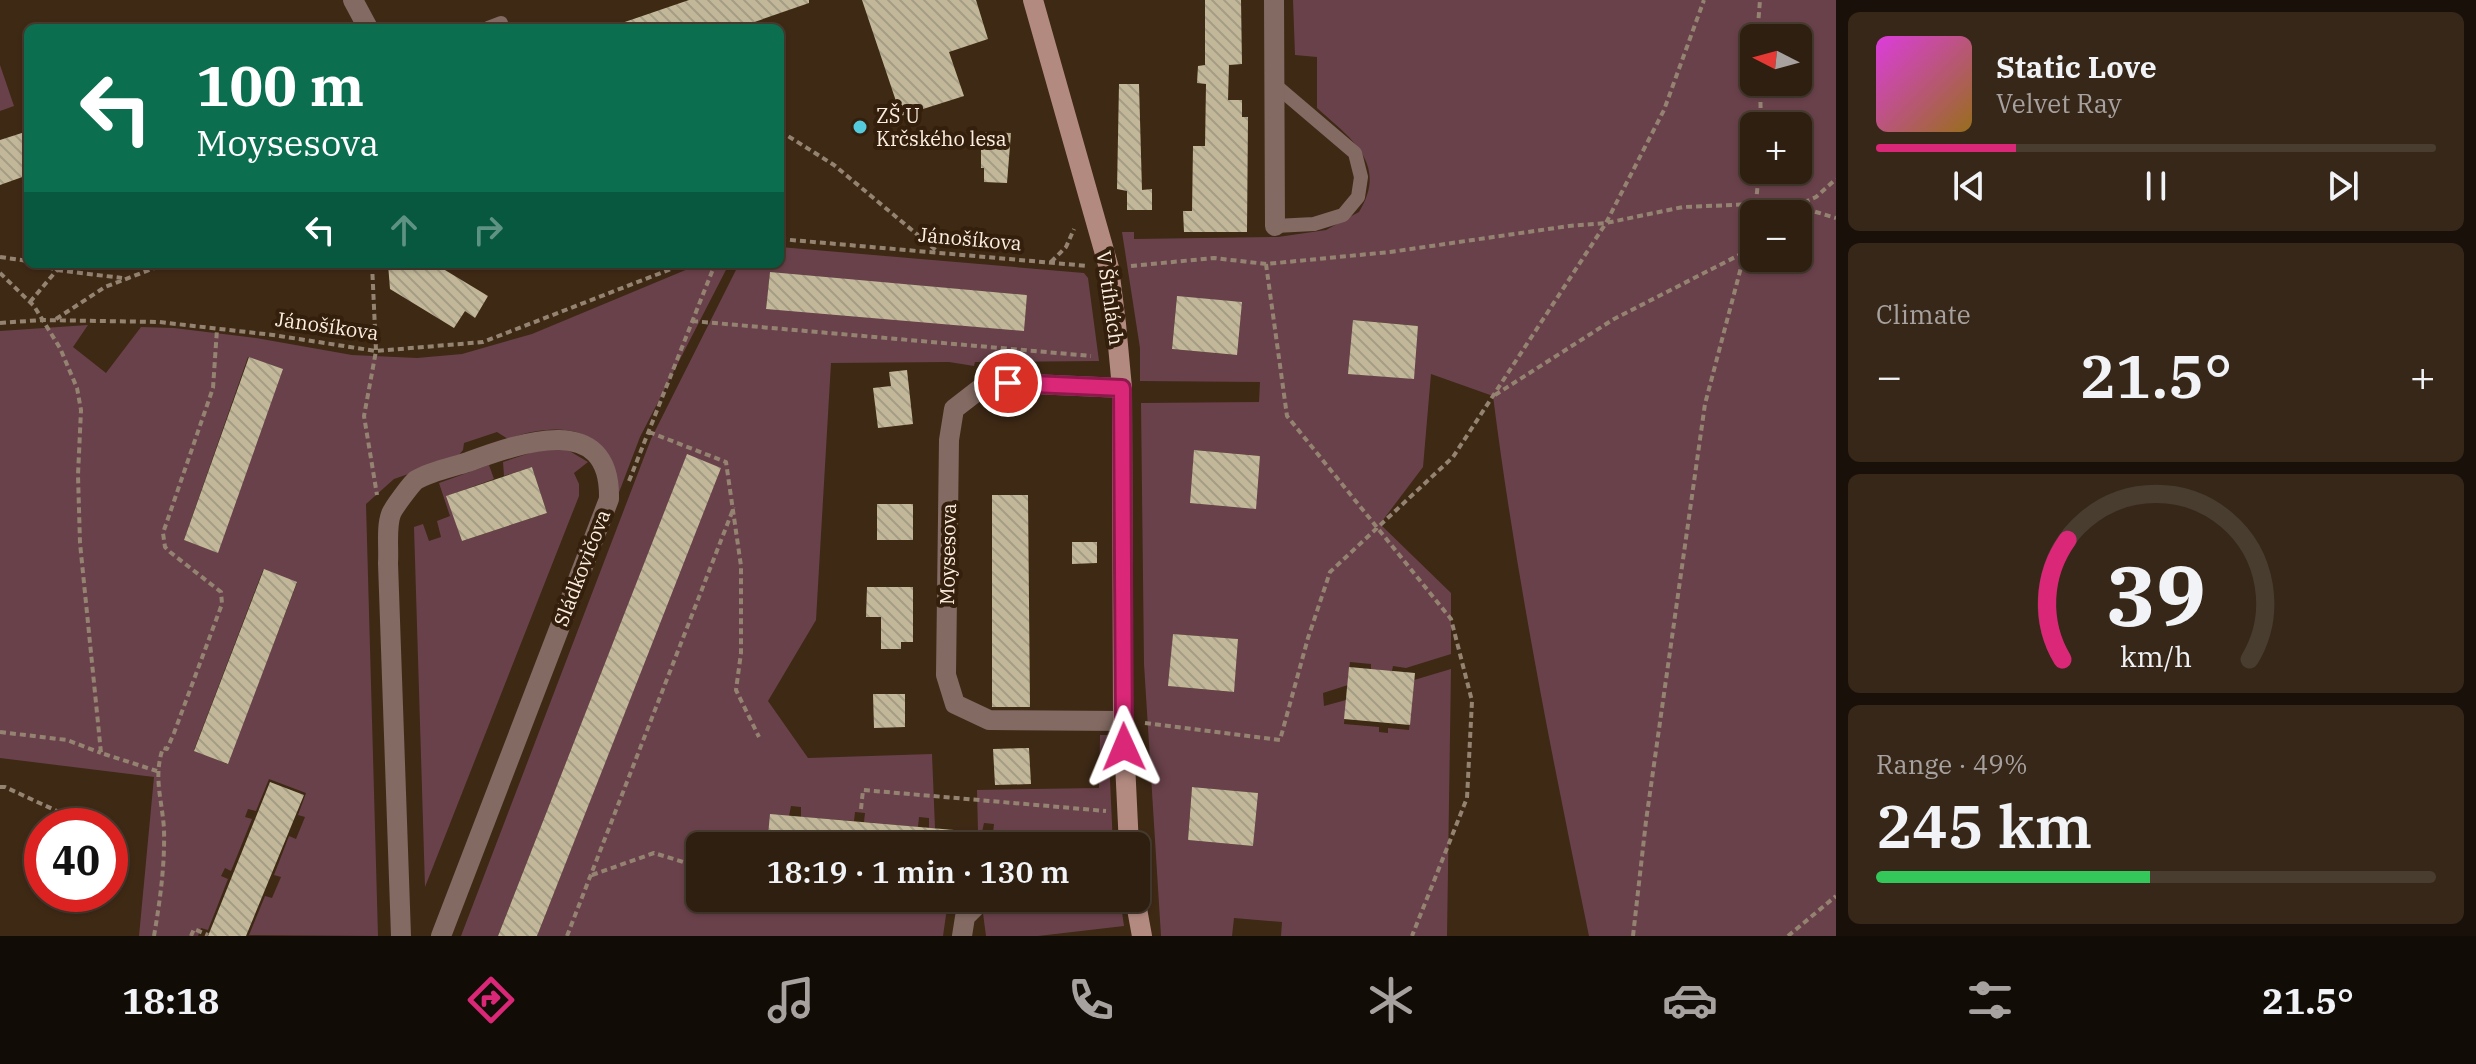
<!DOCTYPE html>
<meta charset="utf-8">
<style>
body{margin:0;font-family:"IBM Plex Serif",serif;background:#362719;color:#f1f3f6;height:100vh;display:flex;flex-direction:column;font-size:30px;white-space:nowrap}
*{box-sizing:border-box;margin:0}
p{font-size:26px;color:#a7a29f}
.icon{flex:none;width:44px;height:44px;fill:none;stroke:currentColor;stroke-width:2;stroke-linecap:round;stroke-linejoin:round}
.map{position:relative;flex:1;overflow:hidden}
.drawer{display:flex;flex-direction:column;gap:12px;padding:12px;background:#191109;width:640px}
.drawer>*{flex:none}
.top-card{position:absolute;left:24px;top:24px;width:760px;height:244px;border-radius:12px;box-shadow:0 2px 6px #0004,0 0 0 2px #493d30;background:#0b6e4f;color:#fff;overflow:hidden}
.needle{width:52px;rotate:276deg}
.fabs{position:absolute;left:1740px;top:24px;display:grid;gap:16px}
.fabs a{display:grid;place-items:center;width:72px;height:72px;border-radius:12px;background:#2e1f10;box-shadow:0 2px 6px #0004,0 0 0 2px #493d30;font-size:40px}
.speed{position:absolute;left:24px;top:808px;display:flex;gap:16px;font-size:40px;font-weight:700;text-align:center}
.speed>*{display:grid;place-content:center;width:104px;height:104px;border-radius:50%;background:#2e1f10;box-shadow:0 2px 6px #0004,0 0 0 2px #493d30;line-height:1}
.speed .limit{border:12px solid #d22;background:#fff;color:#111}
.pin{position:absolute;display:grid;place-items:center;width:68px;height:68px;color:#fff;margin:-34px;border:4px solid #fff;border-radius:50%;box-shadow:0 2px 8px #0007}
.me{position:absolute;width:88px;margin:-44px;rotate:359deg;stroke-linejoin:round;filter:drop-shadow(0 0 6px #0008)}
.turn{display:flex;align-items:center;gap:28px;height:168px;padding:0 40px;font-size:36px}
.turn .icon{width:104px;height:104px;stroke-width:2.5}
.turn b{display:block;font-size:56px;line-height:68px}
.lanes{display:flex;align-items:center;height:76px;padding:0 40px;background:#0003;justify-content:center;gap:40px;direction:ltr}
.lanes .off{opacity:.35}
.big{font-size:60px;font-weight:600;line-height:1.1}
.drawer .tile{flex:1;display:flex;flex-direction:column;justify-content:center;gap:12px;min-width:0;padding:0 28px;border-radius:12px;background:#362719}
.drawer .dial{align-items:center;gap:0}
.dial svg{height:208px;overflow:visible;fill:none;stroke:#493d30;stroke-width:7;stroke-linecap:round;text-anchor:middle}
.dial text{fill:#f1f3f6;stroke:none}
.song{display:flex;align-items:center;gap:24px}
.cover{width:96px;height:96px;border-radius:12px;background:linear-gradient(135deg,hsl(300 70% 55%),hsl(40 70% 35%))}
.played{height:8px;border-radius:4px;background:linear-gradient(90deg,#db2777 25%,#493d30 25%)}
.keys{display:flex;justify-content:space-around;direction:ltr}
.heat{display:flex;justify-content:space-between;align-items:center;font-size:44px;direction:ltr}
.charge{height:12px;border-radius:6px;background:linear-gradient(90deg,#34c759 49%,#493d30 0)}
.trip{position:absolute;left:686px;top:832px;width:464px;height:80px;border-radius:12px;background:#2e1f10;box-shadow:0 2px 6px #0004,0 0 0 2px #493d30;font-weight:600;line-height:80px;text-align:center}
.menu{display:flex;height:128px;justify-content:space-around;align-items:center;background:#120c06;color:#a7a29f}
.menu .icon{width:56px;height:56px}
.menu .current{color:#db2777}
.menu b{font-size:36px;color:#f1f3f6}
main{display:flex;flex:1;min-height:0}
.map>svg:first-child{display:block}
</style>
<main>
<div class="map">
<svg width="1836" height="936" viewBox="0 0 1836 936">
<defs>
<pattern id="building-back-hatch" width="6" height="6" patternUnits="userSpaceOnUse" patternTransform="scale(2)"><rect width="6" height="6" fill="#c2b899"/><path d="M-1 5l2 2M0 0l6 6M5-1l2 2" fill="none" stroke="#a49c84"/></pattern>
</defs>
<rect width="100%" height="100%" fill="#3e2915"/>
<path fill="#69414a" fill-rule="evenodd" d="M1293 0H1836V936H1589C1552 757 1516 577 1493 396L1431 374 1423 467 1380 524 1451 593V654L1406 668 1393 666 1392 671 1371 669V664L1350 662 1348 685 1323 693 1324 706 1346 700 1344 724 1379 727V732L1388 733V728L1409 730 1414 680 1451 669 1447 936H1281L1282 922 1234 918 1232 936H1161L1144 664 1141 403 1259 402 1260 382 1140 381V348L1122 232H1134V239L1278 237 1326 230 1359 212C1389 163 1350 138 1317 108V57L1295 55ZM1754 38H1798V82H1754ZM1754 126H1798V170H1754ZM1754 214H1798V258H1754ZM1177 297 1241 302 1236 355 1172 349ZM1354 320 1418 326 1413 379ZM1195 450 1260 456 1255 509ZM1173 634 1238 639 1233 692 1169 686ZM1192 787 1257 793 1253 846 1188 840Z
M0 65 14 106 0 111Z
M780 247 1084 273 1088 278 1099 361 975 362 974 366 949 362 831 363 816 620 768 701 808 758 932 754 935 828H929V818L919 817 918 827 864 822 865 813 855 812 854 821 801 817V807L791 806 789 816 767 846H700V898H953L947 908 943 936H537L720 468 687 455 498 936H461L651 439 739 264H780ZM770 273 1027 295 1024 330 766 308Z
M700 264H729L640 437 618 495C618 427 560 419 508 439L497 432 464 443 463 450 457 457 394 479 366 504 378 936 249 935 265 896 272 898 281 877 274 875 289 836 296 839 305 817 298 815 306 793 269 779 256 811 248 809 245 817 252 819 231 871 225 868 221 876 228 879 208 930 201 928 198 936H139L154 777 0 758V331L88 325 73 347 106 373 141 327 174 328 256 338 352 355 417 358 462 354 532 334ZM248 357 282 369 217 552 184 540ZM263 570 297 583 227 764 194 750Z
M548 447 566 449 588 462 574 473 579 484V496L425 887 414 527 423 524 429 541 441 537 437 521 450 516 439 483 489 465 494 479 447 496 462 541 547 513 532 467 504 476 503 462Z
M1100 735H1108L1113 846H1025V836L993 833 994 824 984 823 982 832H978L977 790 1099 788Z
M981 898H1120L1124 926 1038 936H986Z"/>
<path fill="url(#building-back-hatch)" d="M689 0H809V3L737 28H616V25Z
M862 0H976L988 39 949 52 964 96 901 116Z
M1205 0H1241L1242 64 1229 65 1228 100H1242V117H1248L1247 232H1184L1183 211H1192L1193 146H1205L1206 84 1197 83 1198 66 1205 65Z
M1119 84H1139L1142 190 1152 189V210H1127V191L1117 189Z
M28 131V175L0 185V140Z
M981 132 1011 133 1007 183 984 182V168H981Z
M388 264H435L488 296 475 318 465 311 454 328 390 289Z
M770 272 1027 295 1024 331 766 309Z
M1177 296 1242 302 1237 355 1172 349Z
M1353 320 1418 326 1414 379 1348 374Z
M249 357 283 369 218 553 184 540Z
M907 370 913 424 878 428 873 388 891 386 889 372Z
M1194 450 1260 456 1256 509 1190 503Z
M687 454 721 468 650 649 537 936H498Z
M532 467 547 513 462 541 446 496Z
M992 495H1028L1030 707H992Z
M877 504H913V540H877Z
M1072 542H1097V563L1072 564Z
M264 569 297 582 228 764 194 751Z
M867 587H913V642H901V649H881V617H866Z
M1173 634 1238 639 1234 692 1168 686Z
M1349 667 1415 673 1410 725 1344 719Z
M873 694H905V727L874 728Z
M1029 748 1031 784 995 785 993 749Z
M270 782 304 795 246 936H208Z
M1192 787 1258 793 1253 846 1188 840Z
M770 814 977 832 976 846H767Z"/>
<g fill="none" stroke-linecap="round" stroke-linejoin="round">
<path stroke="#958372" stroke-width="4" stroke-dasharray="6 4" stroke-linecap="butt" d="M1757 38 1760 0
M1760 82 1761 126
M780 131 834 165 937 251
M1755 214 1759 170
M1788 214 1796 206 1816 197 1836 179
M780 239 1088 266
M0 257 28 261
M1051 262 1066 247 1074 229
M38 264 57 270 122 278
M372 264 376 351 364 416 377 495
M1266 264 1287 416 1451 619 1472 701 1467 798 1412 936
M1131 266 1214 258 1266 264 1390 252 1569 226 1606 223 1683 207 1757 204 1796 206 1836 218
M0 273 34 306 60 348 77 388 81 410 78 475 80 543 101 753 157 771
M30 302 62 264
M56 319 105 287 165 264
M692 321 1091 356
M0 323 42 320 159 322 273 335 376 351 483 342 684 264
M1495 395 1614 319 1747 251 1754 245
M649 432 726 462 741 566V653L736 690 759 737
M629 481 715 264
M1145 723 1280 740 1308 638 1330 572 1453 457 1606 223 1664 110 1704 0
M0 732 67 740 101 753
M0 787H5L72 818 79 826
M861 809 863 790 1106 811
M592 875 654 853 700 867
M154 936C160 901 165 865 164 829 162 799 153 777 163 748L167 749 174 733 222 604 221 592 170 552 165 547 163 533 213 388 217 329
M191 936 194 929 208 935
M567 936 734 507
M1633 936 1646 821 1705 404 1754 218
M1788 936 1836 896"/>
<path stroke="#836a63" stroke-width="14" d="M488 28 501 23
M1274 84 1355 153 1361 177 1358 197 1343 215 1314 224 1275 226"/>
<path stroke="#836a63" stroke-width="20" d="M353 0 368 28
M1274 0 1275 226
M1122 388 1008 383 985 385 954 409 949 440 946 675 955 704 989 720 1123 721
M401 936 388 563C389 549 386 527 391 514 393 508 412 483 416 480 431 471 453 467 468 462 520 443 611 410 609 499L441 936
M962 936 965 917 978 904 1034 898"/>
<path stroke="#b38a80" stroke-width="20" d="M1033 0 1109 268 1116 324 1122 388 1123 721 1129 846
M1135 898 1142 936"/>
</g>
<g fill="none" stroke-linecap="round" stroke-linejoin="round">
<defs>
<path id="route" d="M1008 383 1122 388 1124 747"/>
</defs>
<use href="#route" stroke="#8e194d" stroke-width="20"/>
<use href="#route" stroke="#db2777" stroke-width="14"/>
</g>
<circle fill="#54cadd" stroke="#331f0b" stroke-width="3" cx="860" cy="127" r="8"/>
<g text-anchor="middle" stroke-width="8" stroke-linejoin="round" paint-order="stroke">
<g font-size="20" fill="#fceee1" stroke="#331f0b" text-anchor="start">
<text x="876" y="123">ZŠ U<tspan x="876" dy="23">Krčského lesa</tspan></text>
</g>
<g font-size="20" fill="#fceee1" stroke="#331f0b">
<text transform="translate(970 239) rotate(5)" y="7">Jánošíkova</text>
<text transform="translate(1110 298) rotate(82)" y="7">V Štíhlách</text>
<text transform="translate(327 326) rotate(8)" y="7">Jánošíkova</text>
<text transform="translate(948 554) rotate(-89)" y="7">Moysesova</text>
<text transform="translate(582 568) rotate(-69)" y="7">Sládkovičova</text>
</g>
</g>
</svg>
<div class="fabs">
<a><svg class="needle" viewBox="-14 -14 28 28"><path d="M0-13l5 13h-10z" fill="#e53935"/><path d="M0 13l5-13h-10z" fill="#a7a29f"/></svg></a>
<a>+</a>
<a>−</a>
</div>
<div class="speed"><div class="limit">40</div></div>
<div class="pin" style="left:1008px;top:383px;background:#d93025"><svg class="icon" aria-label="arrive" viewBox="0 0 24 24"><path d="M6 21V4h12l-3 4 3 4H6"/></svg></div>
<svg class="me" style="left:1124px;top:747px" viewBox="-20 -20 40 40"><path d="M0-17L14 15 0 8-14 15z" fill="#db2777" stroke="#fff" stroke-width="4"/></svg>
<div class="trip">18:19 · 1 min · 130 m</div>
<div class="top-card">
<div class="turn"><svg class="icon" aria-label="left" viewBox="0 0 24 24"><path d="M17 20v-9H6M10 6l-5 5 5 5"/></svg><div><b>100 m</b>Moysesova</div></div>
<div class="lanes"><svg class="icon" aria-label="left" viewBox="0 0 24 24"><path d="M17 20v-9H6M10 6l-5 5 5 5"/></svg><svg class="icon off" aria-label="ahead" viewBox="0 0 24 24"><path d="M12 20V5M6 11l6-6 6 6"/></svg><svg class="icon off" aria-label="right" viewBox="0 0 24 24"><path d="M7 20v-9h11M14 6l5 5-5 5"/></svg></div>
</div>
</div>
<section class="drawer">
<div class="tile">
<div class="song"><i class="cover"></i><div><b>Static Love</b><p>Velvet Ray</p></div></div>
<div class="played"></div>
<div class="keys"><svg class="icon" aria-label="previous" viewBox="0 0 24 24"><path d="M18 5L8 12l10 7zM5 5v14"/></svg><svg class="icon" aria-label="pause" viewBox="0 0 24 24"><path d="M8 5v14M16 5v14"/></svg><svg class="icon" aria-label="next" viewBox="0 0 24 24"><path d="M6 5l10 7-10 7zM19 5v14"/></svg></div>
</div>
<div class="tile"><p>Climate</p>
<div class="heat"><a>−</a><b class="big">21.5°</b><a>+</a></div>
</div>
<div class="tile dial"><svg viewBox="0 0 100 80">
<path d="M14 69A42 42 0 1 1 86 69"/>
<path d="M14 69A42 42 0 0 1 16 23" stroke="#db2777"/>
<text x="50" y="56" font-size="32" font-weight="700">39</text>
<text x="50" y="72" font-size="11">km/h</text>
</svg></div>
<div class="tile"><p>Range · 49%</p><b class="big">245 km</b><div class="charge"></div></div>
</section>
</main>
<nav class="menu">
<b>18:18</b>
<svg class="icon current" aria-label="directions" viewBox="0 0 24 24"><path d="M12 3l9 9-9 9-9-9zM9 14v-3h6M13 9l2 2-2 2"/></svg>
<svg class="icon" aria-label="music" viewBox="0 0 24 24"><path d="M9 18V5l10-2v13"/><circle cx="6" cy="18" r="3"/><circle cx="16" cy="16" r="3"/></svg>
<svg class="icon" aria-label="phone" viewBox="0 0 24 24"><path d="M5 4h4l2 5-3 2q2 4 5 5l2-3 5 2v4C11 20 4 13 5 4z"/></svg>
<svg class="icon" aria-label="climate" viewBox="0 0 24 24"><path d="M12 3v18M4 7l16 10M4 17L20 7"/></svg>
<svg class="icon" aria-label="car" viewBox="0 0 24 24"><path d="M5 17H2v-5l4-1 3-4h7l3 4 3 1v5h-3M9 17h6M6 11h13"/><circle cx="7" cy="17" r="2"/><circle cx="17" cy="17" r="2"/></svg>
<svg class="icon" aria-label="filters" viewBox="0 0 24 24"><path d="M4 7h16M4 17h16"/><circle cx="9" cy="7" r="2"/><circle cx="15" cy="17" r="2"/></svg>
<b>21.5°</b>
</nav>
